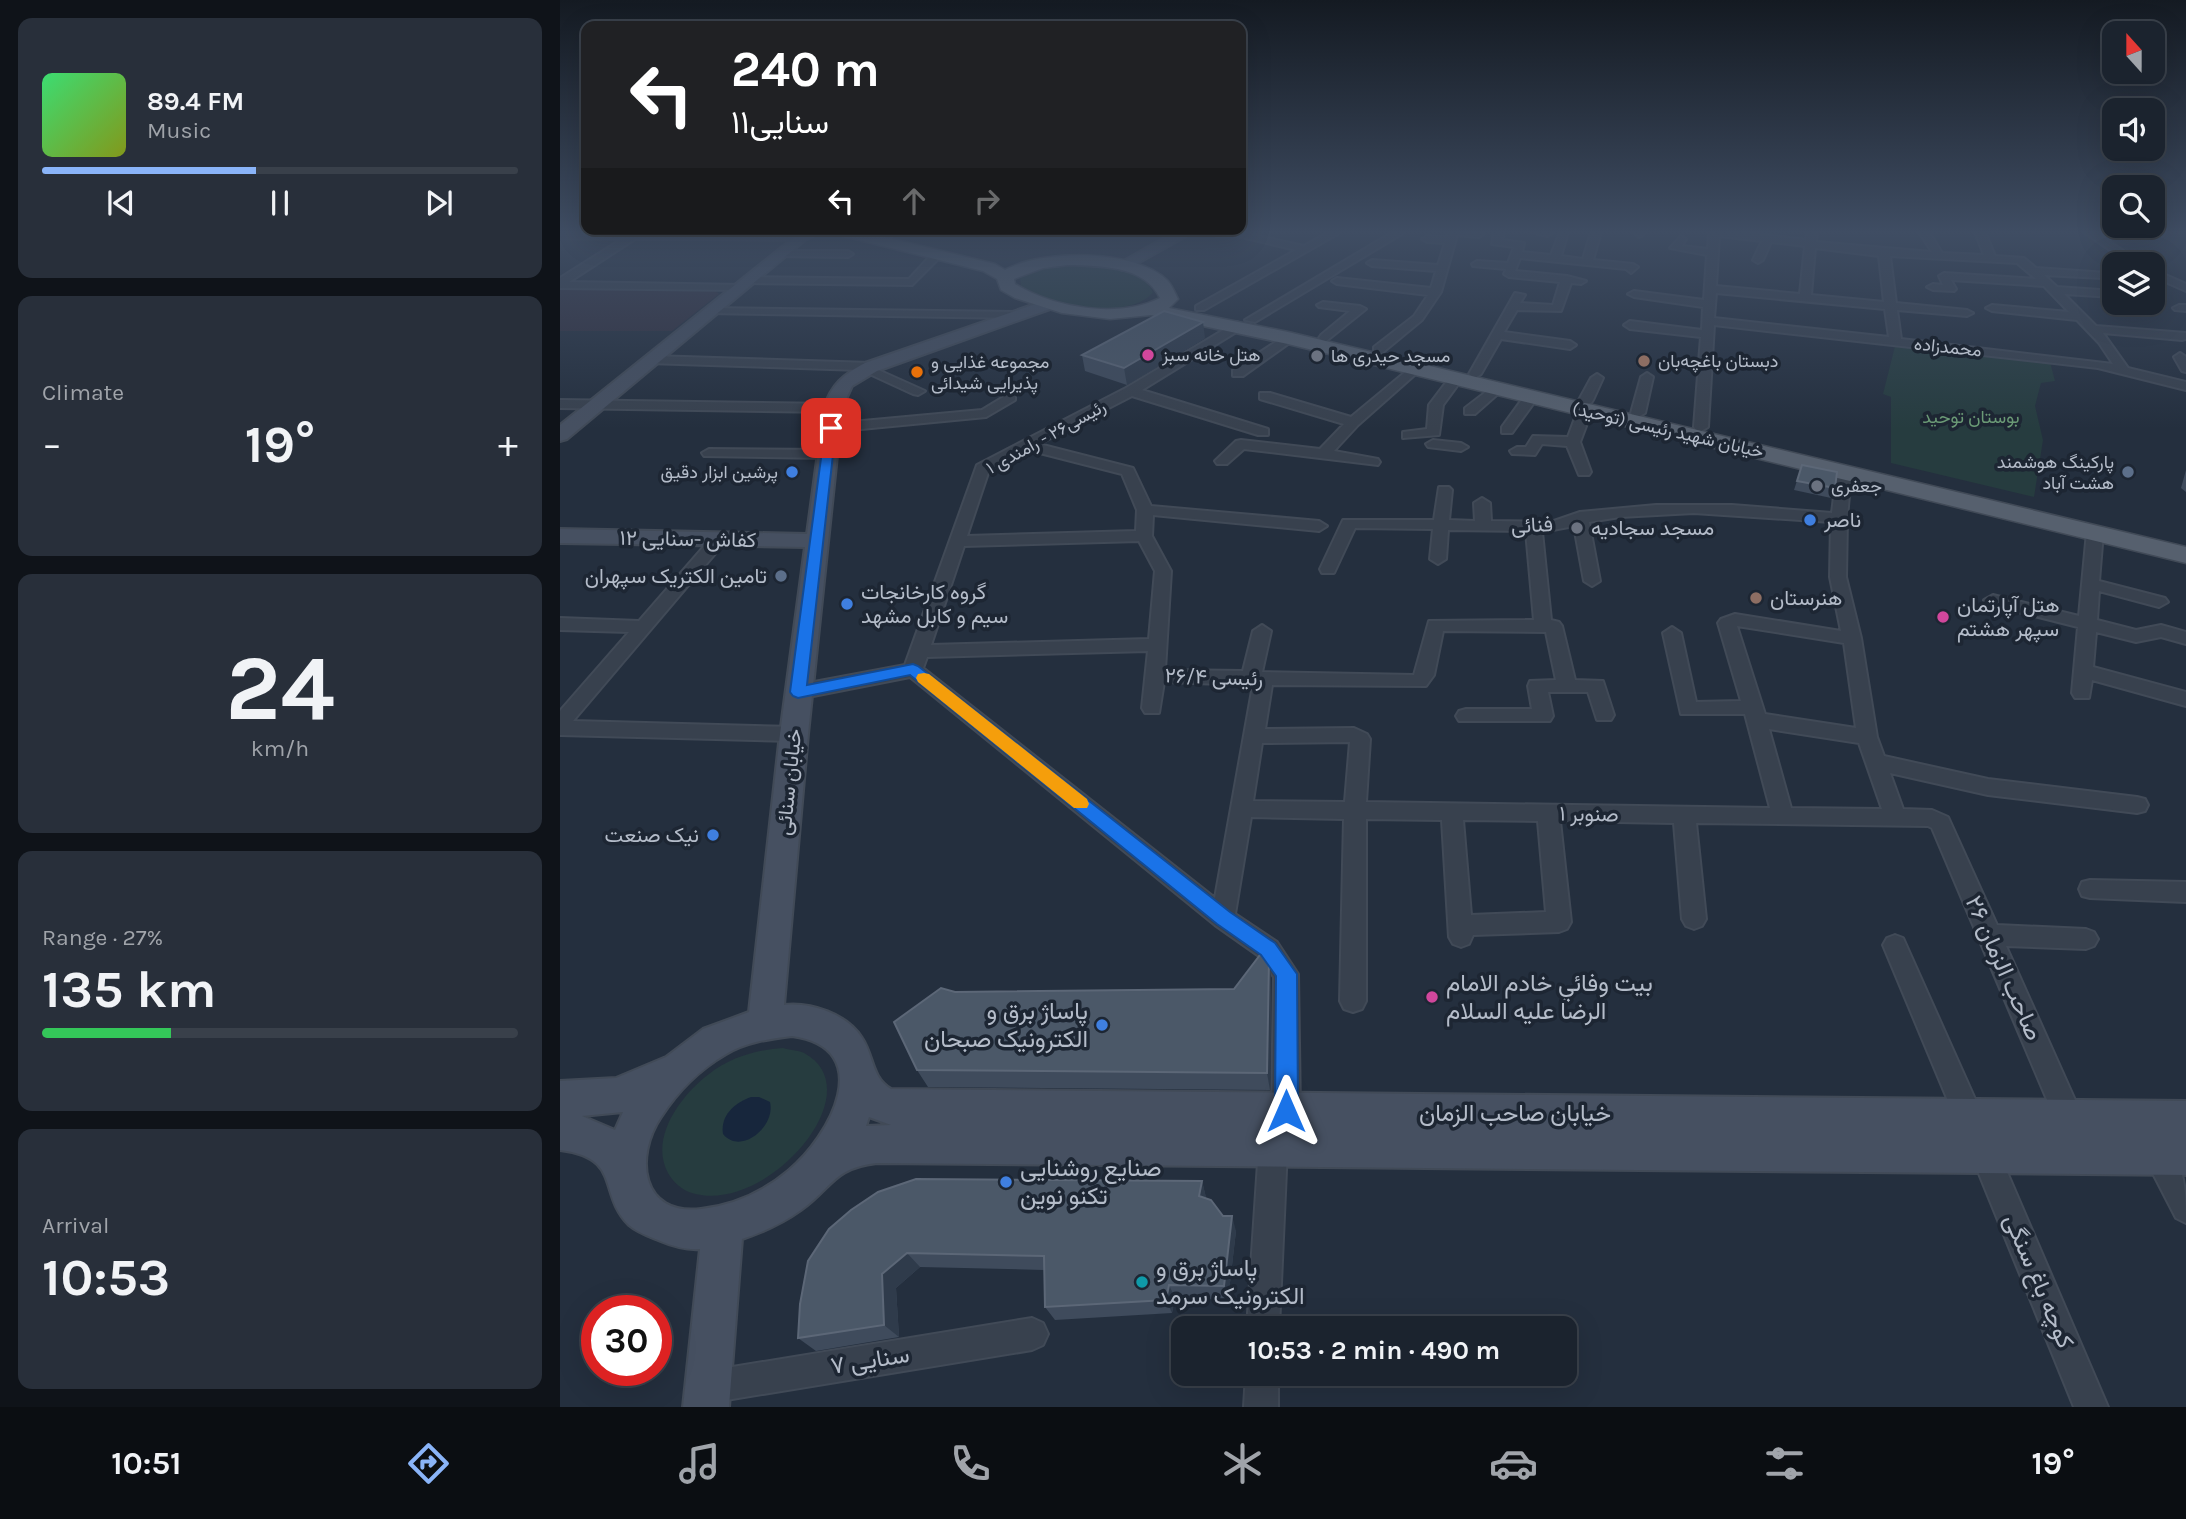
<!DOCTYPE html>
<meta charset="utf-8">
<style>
body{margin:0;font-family:Karla,Vazirmatn,sans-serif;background:#282f3a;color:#f1f3f6;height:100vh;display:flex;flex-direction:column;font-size:26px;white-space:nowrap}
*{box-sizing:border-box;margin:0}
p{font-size:23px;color:#a0a4aa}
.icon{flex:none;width:38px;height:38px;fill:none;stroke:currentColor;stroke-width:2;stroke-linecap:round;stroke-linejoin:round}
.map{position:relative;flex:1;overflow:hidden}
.side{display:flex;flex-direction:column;gap:18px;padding:18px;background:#0f1319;width:560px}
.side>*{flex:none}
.hud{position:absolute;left:21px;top:21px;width:665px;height:214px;border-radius:14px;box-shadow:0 7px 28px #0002,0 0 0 2px #39404a;background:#202124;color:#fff;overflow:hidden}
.needle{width:46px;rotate:339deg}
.buttons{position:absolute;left:1542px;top:21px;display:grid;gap:14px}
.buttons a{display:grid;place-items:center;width:63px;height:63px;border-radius:14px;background:#1b232e;box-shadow:0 7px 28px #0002,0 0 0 2px #39404a;font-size:35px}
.speed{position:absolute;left:21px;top:1295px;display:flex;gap:14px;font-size:35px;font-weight:700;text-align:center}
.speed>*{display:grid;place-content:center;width:91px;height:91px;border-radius:50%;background:#1b232e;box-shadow:0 7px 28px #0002,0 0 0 2px #39404a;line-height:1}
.speed .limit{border:10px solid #d22;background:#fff;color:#111}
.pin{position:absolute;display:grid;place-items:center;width:60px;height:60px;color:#fff;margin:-30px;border-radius:14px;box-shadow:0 4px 10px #0006}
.me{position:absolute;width:77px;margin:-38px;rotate:0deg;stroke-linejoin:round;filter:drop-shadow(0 0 5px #0008)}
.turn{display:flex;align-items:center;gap:24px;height:147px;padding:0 35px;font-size:32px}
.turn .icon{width:91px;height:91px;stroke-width:2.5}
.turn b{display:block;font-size:49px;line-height:60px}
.lanes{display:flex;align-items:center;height:66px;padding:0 35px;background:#0003;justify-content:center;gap:35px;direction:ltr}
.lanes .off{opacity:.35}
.big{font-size:52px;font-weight:700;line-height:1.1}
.side .tile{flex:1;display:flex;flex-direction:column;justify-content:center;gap:10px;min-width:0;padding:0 24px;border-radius:14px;background:#282f3a}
.side .dial{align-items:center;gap:0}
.dial b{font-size:91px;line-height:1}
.song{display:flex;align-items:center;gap:21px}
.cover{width:84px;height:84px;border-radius:10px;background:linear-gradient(135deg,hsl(140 70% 55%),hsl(70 70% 35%))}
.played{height:7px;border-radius:4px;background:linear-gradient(90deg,#8ab4f8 45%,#39404a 45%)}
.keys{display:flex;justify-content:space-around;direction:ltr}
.heat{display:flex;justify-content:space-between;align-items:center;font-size:38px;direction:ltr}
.charge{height:10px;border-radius:5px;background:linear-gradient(90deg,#34c759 27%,#39404a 0)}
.trip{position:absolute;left:611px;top:1316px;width:406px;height:70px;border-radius:14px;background:#1b232e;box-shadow:0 7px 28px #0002,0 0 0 2px #39404a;font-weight:700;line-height:70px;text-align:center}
.tab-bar{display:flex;height:112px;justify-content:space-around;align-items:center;background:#0b0e12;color:#a0a4aa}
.tab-bar .icon{width:49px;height:49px}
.tab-bar .selected{color:#8ab4f8}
.tab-bar b{font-size:32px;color:#f1f3f6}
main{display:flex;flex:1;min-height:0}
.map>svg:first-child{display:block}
</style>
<main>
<section class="side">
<div class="tile">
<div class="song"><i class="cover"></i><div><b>89.4 FM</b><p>Music</p></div></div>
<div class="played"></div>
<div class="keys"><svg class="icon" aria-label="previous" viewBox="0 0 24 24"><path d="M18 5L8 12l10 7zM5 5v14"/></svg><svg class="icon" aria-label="pause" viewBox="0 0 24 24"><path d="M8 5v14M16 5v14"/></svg><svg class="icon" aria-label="next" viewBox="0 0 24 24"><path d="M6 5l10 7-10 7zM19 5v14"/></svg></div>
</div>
<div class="tile"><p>Climate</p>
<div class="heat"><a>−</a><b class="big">19°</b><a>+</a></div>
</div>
<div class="tile dial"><b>24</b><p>km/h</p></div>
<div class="tile"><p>Range · 27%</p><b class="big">135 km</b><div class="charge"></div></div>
<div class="tile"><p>Arrival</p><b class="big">10:53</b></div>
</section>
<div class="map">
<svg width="1626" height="1407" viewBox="0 0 1626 1407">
<rect width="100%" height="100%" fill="#242f3e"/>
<path fill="#32303f" d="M0 289 154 290 159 294 112 331H0Z"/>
<path fill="#263c3f" d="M504 264C529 265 581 265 593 292 571 321 487 307 461 286L460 278 468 271Z
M1335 346 1490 362 1495 381 1481 383 1475 406 1483 440 1474 497 1331 463V397L1323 394Z
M223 1048C229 1050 238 1050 244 1053 315 1091 206 1216 132 1193 122 1190 113 1182 108 1173 89 1138 121 1095 149 1074 171 1057 196 1050 223 1048Z"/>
<path fill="#17263c" d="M191 1097H199L210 1102C216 1126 181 1156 163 1134 160 1115 175 1103 191 1097Z"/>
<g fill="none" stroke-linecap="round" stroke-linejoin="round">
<defs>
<path id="street" d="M0 232 240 234 245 237 240 240 75 239 9 282 183 285V289L179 290 0 288V278L62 239 0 238Z
M660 232H680L744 246 768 232H781L644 310H636V306L736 250Z
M833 232H845L695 322 685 320Z
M888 232 924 234 919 237 897 235 881 292 862 320 822 353H814V347L854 316 868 295 777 284 772 281 777 278 871 288 876 271 812 266 807 263 812 260 878 265 885 243 867 242 862 239 867 236 887 237Z
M934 232H944L942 240 964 243 962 252 991 255 1000 232H1008L1001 256 1023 259 1031 232H1041L1033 260 1073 264 1078 267 1071 273 1066 269 960 258 955 271 1007 276 1026 281 1021 284 1011 283 1001 311 957 310 944 332 1010 341 1016 345 1010 349 941 339 921 374 915 378 909 374 955 293 965 295 960 303 993 305 1000 282 949 277 944 274 946 269 913 266 912 264 917 261 948 263 954 247 932 244Z
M972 232H991L992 233 987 236Z
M1074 232H1084V234L1079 237Z
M1149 232H1180L1246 240 1247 232H1257L1256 242 1372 252 1359 232H1369L1382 253 1424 255 1415 232H1425L1435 256 1464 258 1476 268 1547 273V277L1543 278 1484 275 1497 287 1554 291V297L1504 294 1536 326 1626 333V339L1622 340 1543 333 1568 368 1626 382V390L1538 368 1154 325 1148 427 1141 431 1136 430 1134 427 1141 337 1070 329 1064 325 1070 321 1142 330 1143 307 1074 297 1068 294 1074 291 1144 300 1147 255 1110 248 1121 236 1126 239 1122 246 1148 249ZM1159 236 1202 241 1193 260 1198 263 1203 260 1211 242 1245 246 1240 294 1156 286ZM1255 248 1319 256 1324 302 1251 295ZM1330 256 1457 263 1476 279 1384 273 1379 276 1383 285 1373 284 1367 287 1373 290 1394 291 1396 289 1391 280 1484 286 1509 312 1432 305 1426 308 1432 311 1517 320 1539 343 1553 364 1341 339 1337 310 1407 316 1413 313 1407 310 1336 303ZM1156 293 1325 309 1329 337 1154 318Z
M1524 232H1536L1582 264H1570Z
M220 251H288L293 254 288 257 216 256 215 254Z
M373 253 382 255 352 285 189 283 184 280 189 277 349 279Z
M1592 269 1626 284V291L1592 276Z
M763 302 800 306 806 309 765 342 759 338 761 335 790 311 759 307 757 305Z
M1619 305H1626V311L1615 310 1613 308Z
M151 308 457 312 463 315 457 318 147 313 145 311Z
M677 322 683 326 681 329 582 390 708 429V435H698L572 396 479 444 573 468 591 506 759 521 767 526 759 531 593 515 592 536 611 571 605 670 683 671 693 631 702 625 711 631 702 672 854 675 869 621 974 620 966 531 888 530 886 559 878 564 870 559 873 529 795 528 774 573H762L760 569 783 520H874L879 487H889L892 490 889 520 915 521 914 503 922 498 930 503 931 521 991 522 1020 512 1096 505H1172L1272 513 1277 472 1284 468 1289 469 1291 472 1287 518 1286 577 1301 638 1317 737 1324 756 1428 779 1577 797 1585 799 1588 805 1585 811 1577 813 1428 795 1330 773 1343 809 1372 810 1388 817 1437 925 1526 929 1534 932 1538 939 1534 946 1526 949 1446 946 1523 1118 1519 1128 1509 1132 1499 1128 1372 828 1368 826 1136 823 1146 919 1142 926 1134 929 1126 926 1122 919 1114 823 1000 821 1011 922 1007 929 999 932 913 935 909 944 901 947 893 944 889 937 882 820 806 819V1001L802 1009 793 1012 784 1009 780 1001 784 819 691 817 675 914 717 942 738 974 740 1111 736 1120 726 1124 716 1120 712 1111 714 977 699 956 655 925 350 677 238 699 231 697 228 692 231 687 238 685 345 665 417 465 566 388ZM468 450 562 474 577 510 576 531 407 536 429 470ZM1134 513 1271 522 1270 577 1281 631 1175 614 1161 619 1158 623 1181 701 1136 702 1121 633 1112 627 1103 633 1121 714H1185L1210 808 806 802 810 739 807 734 794 728 705 729 712 685 866 686 874 675 883 631 986 632 996 680 970 681 968 686 972 709H906L899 711 896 716 899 721H990L993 716 988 692H1028L1037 720H1051L1054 715 1043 681 1015 680 1002 626 999 622 991 620 982 532 1014 526 1024 581 1032 586 1040 581 1029 522 1060 517ZM579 541 595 571 589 639 371 645 404 546ZM1177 626 1284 643 1296 728 1205 714ZM588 651 582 708 585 713H599L604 682 693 685 655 898 363 668 367 657ZM1209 729 1299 743 1322 809 1231 808ZM790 742 785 802 693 801 702 743ZM903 820 978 821 986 912 911 915Z
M728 334 734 338 732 341 683 376H673V370Z
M1620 353 1626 357V372L1622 371 1614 357Z
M92 356 311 363 315 364 316 369 365 391 358 395 353 394 301 370 88 363V357Z
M855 364 859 365V371L798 425 774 451 818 459 820 462 818 465 684 449 667 464H657L655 461 676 441 681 440 760 449 784 424 700 399V393H710L791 417Z
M1087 373 1093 377 1085 413 1078 417 1073 416 1071 413 1081 377Z
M1037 374 1043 378 1033 400 1031 403H1021L1019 400 1031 378Z
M896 375 902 379 883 405 879 435 843 438V432L867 429 869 405 891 376Z
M935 385 940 386V392L915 414H905V408Z
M450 393 455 394V400L426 417 270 432 263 428 270 424 422 410Z
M971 393 978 397 952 433H942V427L966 394Z
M0 400 273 404 280 408 273 412 0 408Z
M1025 406 1032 410 1020 442 1031 472 1029 475H1019L1007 446 982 444 975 455 952 454 950 451 957 447H966L973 436 1008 437 1018 410Z
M873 440 901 443 908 447 901 451 868 447 866 444Z
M149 449 267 450 274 454 267 458 144 456 142 453Z
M1535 527 1543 532 1539 581 1605 598 1608 602 1599 607 1539 591 1537 620 1576 630 1601 625 1626 632V644L1601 637 1576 642 1536 632 1533 667 1626 692V706L1532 680 1529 698H1515L1512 693 1518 627 1427 604 1424 600 1433 595 1519 616 1527 532Z
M159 534 167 539 165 542 13 721 234 727 241 729 244 734 241 739 234 741 0 735V711L69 632 0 630V618L79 621 153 536Z
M1530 880 1626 882V902L1530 898 1522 896 1519 889 1522 882Z
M1335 935 1343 938 1423 1117 1419 1127 1409 1131 1399 1127 1323 945 1327 938Z
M713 1134 723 1138 727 1148 719 1328H687L699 1148 703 1138Z
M1425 1140 1435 1144 1548 1407H1514L1411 1154 1415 1144Z
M1598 1142C1626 1155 1626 1195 1626 1223L1616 1218 1584 1156 1588 1146Z
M472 1318 483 1323 488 1334 483 1345 472 1350 148 1403 136 1399 132 1387 136 1375 148 1371Z
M686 1374H718V1407H684Z"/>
<path id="secondary" d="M241 232H261L245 240 7 439 0 441V425Z
M615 232H633L567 269 562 270 555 266Z
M484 301 492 306 490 309 317 371 292 386 282 408 248 734 224 1005C251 1002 287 1014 302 1038 314 1056 311 1077 331 1089L1626 1101V1175L317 1163C273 1168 273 1187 241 1210 223 1223 203 1232 182 1239L169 1407H123L140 1249C125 1250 112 1246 98 1240 88 1236 77 1232 69 1225 37 1193 63 1158 0 1150V1081L56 1078 106 1057 143 1029 189 1012 220 734 245 547 0 543V529L247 534 264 408C271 385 284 374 305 363ZM232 1036C318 1048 270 1137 228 1171 203 1192 174 1205 141 1209 81 1216 74 1157 101 1117 117 1092 140 1069 166 1054 186 1042 209 1039 232 1036ZM63 1112 55 1130 22 1116ZM309 1117 331 1125 306 1126Z"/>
<path id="primary" d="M276 232H304L435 264 445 270C483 249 574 249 607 280 612 285 615 293 618 299L609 308 728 332 1626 547V563L728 344 591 315 550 319 502 313 455 298 441 290 437 279 423 271 279 235ZM508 265C540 266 584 265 600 298 558 319 494 308 455 284L454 279 483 268Z"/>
</defs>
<use href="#street" stroke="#414a57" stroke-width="4"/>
<use href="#secondary" stroke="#414a57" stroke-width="4"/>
<use href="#primary" stroke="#414a57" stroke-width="3"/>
<use href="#street" fill="#38414e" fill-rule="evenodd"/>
<use href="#secondary" fill="#465061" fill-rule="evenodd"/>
<use href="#primary" fill="#56606e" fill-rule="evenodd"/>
</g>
<path fill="#3f4b5c" d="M645 338 567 385 525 371 522 355Z
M1242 465 1275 488 1271 498 1234 490Z
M1626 470V492L1621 488Z
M709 960 711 978 710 1090 368 1087 357 1070 395 992 674 989Z
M642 1181 646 1198 676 1231 668 1300 615 1298 612 1313 495 1320 485 1307 484 1270 360 1267 336 1288 339 1337 256 1351 238 1338 248 1261Z"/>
<path fill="#2f3b4b" d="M643 322 645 338 567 385 564 368Z
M709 960 711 978 710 1090 707 1073Z
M642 1181 646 1197 644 1211 639 1196Z
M672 1216 676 1231 668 1300 664 1286Z
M347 1253 360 1267 336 1288 339 1337 324 1325 322 1274Z
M609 1285 615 1298 612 1313 606 1300Z"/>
<path fill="#4b5868" stroke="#5c6777" stroke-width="2" d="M604 311 643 322 564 368 522 355Z
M1242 465 1277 472 1275 488 1237 481Z
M703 951 709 960 707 1073 357 1070 334 1022 381 988 395 992 674 989Z
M356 1179 642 1181 639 1196 651 1200 663 1216H672L664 1286 609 1285 606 1300 485 1307 484 1256 347 1253 322 1274 324 1325 238 1338 240 1304 248 1261 269 1229 291 1210 318 1192Z"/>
<linearGradient id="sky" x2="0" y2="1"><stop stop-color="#141a22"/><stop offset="0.54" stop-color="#3f4d63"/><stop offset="1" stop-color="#3f4d63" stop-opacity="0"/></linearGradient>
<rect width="1626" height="429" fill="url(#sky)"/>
<path fill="#1a73e8" stroke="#114b97" stroke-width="2" d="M271 424 276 428 247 685 353 664 358 666 670 912 715 943 737 974 738 1111 734 1119 726 1122 718 1119 715 1111 716 976 701 955 657 924 350 675 238 698 233 696 230 692 265 428Z"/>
<path fill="#f59e0b" d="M364 673 369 674 527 799 529 804 527 808H514L358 682 356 678 358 674Z"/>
<g fill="#d1479c" stroke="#1d2633" stroke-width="2.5">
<circle cx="588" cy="355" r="7"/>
<circle cx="1383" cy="617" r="7"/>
<circle cx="872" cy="997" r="7"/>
</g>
<g fill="#6b7280" stroke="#1d2633" stroke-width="2.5">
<circle cx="757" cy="356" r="7"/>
<circle cx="1257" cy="486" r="7"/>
<circle cx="1017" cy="528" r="7"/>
</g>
<g fill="#8d6e63" stroke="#1d2633" stroke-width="2.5">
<circle cx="1084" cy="361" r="7"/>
<circle cx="1196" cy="598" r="7"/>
</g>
<circle fill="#e8710a" stroke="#1d2633" stroke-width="2.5" cx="357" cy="372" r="7"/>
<g fill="#3f7fe0" stroke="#1d2633" stroke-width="2.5">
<circle cx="232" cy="472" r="7"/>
<circle cx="1250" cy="520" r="7"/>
<circle cx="287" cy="604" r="7"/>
<circle cx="153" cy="835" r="7"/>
<circle cx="542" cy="1025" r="7"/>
<circle cx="446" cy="1182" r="7"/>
</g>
<g fill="#5c6f8a" stroke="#1d2633" stroke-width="2.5">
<circle cx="1568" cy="472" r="7"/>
<circle cx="221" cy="576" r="7"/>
</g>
<circle fill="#0f9aa8" stroke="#1d2633" stroke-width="2.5" cx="582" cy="1282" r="7"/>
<g text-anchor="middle" stroke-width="7" stroke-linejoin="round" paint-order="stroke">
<g font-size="18" fill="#b4bcc9" stroke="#1d2633">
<text transform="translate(1388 347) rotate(6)" y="6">محمدزاده</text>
<text transform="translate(1108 430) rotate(13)" y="6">خیابان شهید رئیسی (توحید)</text>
<text transform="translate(486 437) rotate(-29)" y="6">رئیسی۲۶ - رامندی ۱</text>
</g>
<g font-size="18" fill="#b4bcc9" stroke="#1d2633" text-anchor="start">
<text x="602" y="361">هتل خانه سبز</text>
<text x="771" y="362">مسجد حیدری ها</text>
<text x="1098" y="367">دبستان باغچه‌بان</text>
<text x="371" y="368">مجموعه غذایی و<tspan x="371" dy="21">پذیرایی شیدائی</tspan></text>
<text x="1554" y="468" text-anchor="end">پارکینگ هوشمند<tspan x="1554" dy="21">هشت آباد</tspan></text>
<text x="218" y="478" text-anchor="end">پرشین ابزار دقیق</text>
<text x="1271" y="492">جعفری</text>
</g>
<g font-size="18" fill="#6b9a76" stroke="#1d2633">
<text x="1411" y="423">بوستان توحید</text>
</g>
<g font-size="21" fill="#b4bcc9" stroke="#1d2633" text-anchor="start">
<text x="1264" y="527">ناصر</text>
<text x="1031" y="535">مسجد سجادیه</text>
<text x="207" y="583" text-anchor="end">تامین الکتریک سپهران</text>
<text x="301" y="599">گروه کارخانجات<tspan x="301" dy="24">سیم و کابل مشهد</tspan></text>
<text x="1210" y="605">هنرستان</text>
<text x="1397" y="612">هتل آپارتمان<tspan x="1397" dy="24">سپهر هشتم</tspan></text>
<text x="139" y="842" text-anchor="end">نیک صنعت</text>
</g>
<g font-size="21" fill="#b4bcc9" stroke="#1d2633">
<text transform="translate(972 525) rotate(-3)" y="7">فنائی</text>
<text transform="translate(128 539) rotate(1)" y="7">کفاش -سنایی ۱۲</text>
<text transform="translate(654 677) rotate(2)" y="7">رئیسی ۲۶/۴</text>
<text transform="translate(229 782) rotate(-84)" y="7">خیابان سنائی</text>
<text transform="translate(1029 814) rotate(1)" y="7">صنوبر ۱</text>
</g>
<g font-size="24" fill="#b4bcc9" stroke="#1d2633">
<text transform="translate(1444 968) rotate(66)" y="8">صاحب الزمان ۲۶</text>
<text x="955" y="1121">خیابان صاحب الزمان</text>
<text transform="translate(1479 1281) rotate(67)" y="8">کوچه باغ سنگی</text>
<text transform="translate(310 1360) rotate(-9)" y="8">سنایی ۷</text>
</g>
<g font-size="24" fill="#b4bcc9" stroke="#1d2633" text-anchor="start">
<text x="886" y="991">بيت وفائي خادم الامام<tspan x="886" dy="28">الرضا عليه السلام</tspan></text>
<text x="528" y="1019" text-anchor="end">پاساژ برق و<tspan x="528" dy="28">الکترونیک صبحان</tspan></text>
<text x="460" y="1176">صنایع روشنایی<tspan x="460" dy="28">تکنو نوین</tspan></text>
<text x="596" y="1276">پاساژ برق و<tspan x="596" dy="28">الکترونیک سرمد</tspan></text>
</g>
</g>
</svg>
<div class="buttons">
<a><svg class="needle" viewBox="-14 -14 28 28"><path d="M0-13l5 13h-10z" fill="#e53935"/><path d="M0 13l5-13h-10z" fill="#a0a4aa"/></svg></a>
<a><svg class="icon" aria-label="sound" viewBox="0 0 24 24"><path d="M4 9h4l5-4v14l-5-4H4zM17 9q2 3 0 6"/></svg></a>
<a><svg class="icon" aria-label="search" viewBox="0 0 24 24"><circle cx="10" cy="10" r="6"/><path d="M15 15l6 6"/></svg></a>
<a><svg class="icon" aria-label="layers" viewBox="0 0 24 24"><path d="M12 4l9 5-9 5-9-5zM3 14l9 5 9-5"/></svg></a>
</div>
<div class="speed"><div class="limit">30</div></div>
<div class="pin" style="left:271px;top:428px;background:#d93025"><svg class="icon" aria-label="arrive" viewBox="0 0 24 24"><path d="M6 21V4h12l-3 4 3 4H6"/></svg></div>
<svg class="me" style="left:726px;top:1111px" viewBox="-20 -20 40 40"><path d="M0-17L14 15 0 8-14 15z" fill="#1a73e8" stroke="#fff" stroke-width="4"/></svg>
<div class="trip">10:53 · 2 min · 490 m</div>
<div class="hud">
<div class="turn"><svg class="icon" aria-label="left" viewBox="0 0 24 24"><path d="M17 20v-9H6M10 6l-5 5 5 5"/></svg><div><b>240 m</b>سنایی۱۱</div></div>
<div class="lanes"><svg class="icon" aria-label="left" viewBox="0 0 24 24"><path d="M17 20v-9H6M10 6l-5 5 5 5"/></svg><svg class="icon off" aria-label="ahead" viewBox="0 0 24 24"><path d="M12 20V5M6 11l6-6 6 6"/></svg><svg class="icon off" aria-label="right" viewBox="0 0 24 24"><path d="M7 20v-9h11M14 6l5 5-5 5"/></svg></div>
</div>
</div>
</main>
<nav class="tab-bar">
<b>10:51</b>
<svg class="icon selected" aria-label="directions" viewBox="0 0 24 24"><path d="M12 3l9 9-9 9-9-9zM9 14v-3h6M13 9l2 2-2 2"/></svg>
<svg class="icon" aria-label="music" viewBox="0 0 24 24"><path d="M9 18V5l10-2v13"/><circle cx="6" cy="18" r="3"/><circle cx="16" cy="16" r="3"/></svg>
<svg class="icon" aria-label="phone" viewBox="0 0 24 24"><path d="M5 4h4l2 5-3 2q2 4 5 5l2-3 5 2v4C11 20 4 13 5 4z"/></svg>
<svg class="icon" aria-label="climate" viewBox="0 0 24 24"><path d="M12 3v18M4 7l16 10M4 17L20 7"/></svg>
<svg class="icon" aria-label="car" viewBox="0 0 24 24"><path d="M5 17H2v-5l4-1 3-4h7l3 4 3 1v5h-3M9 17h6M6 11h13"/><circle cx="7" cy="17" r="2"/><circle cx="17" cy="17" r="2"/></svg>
<svg class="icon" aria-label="filters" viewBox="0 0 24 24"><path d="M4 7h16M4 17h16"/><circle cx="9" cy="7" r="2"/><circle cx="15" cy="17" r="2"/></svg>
<b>19°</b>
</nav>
